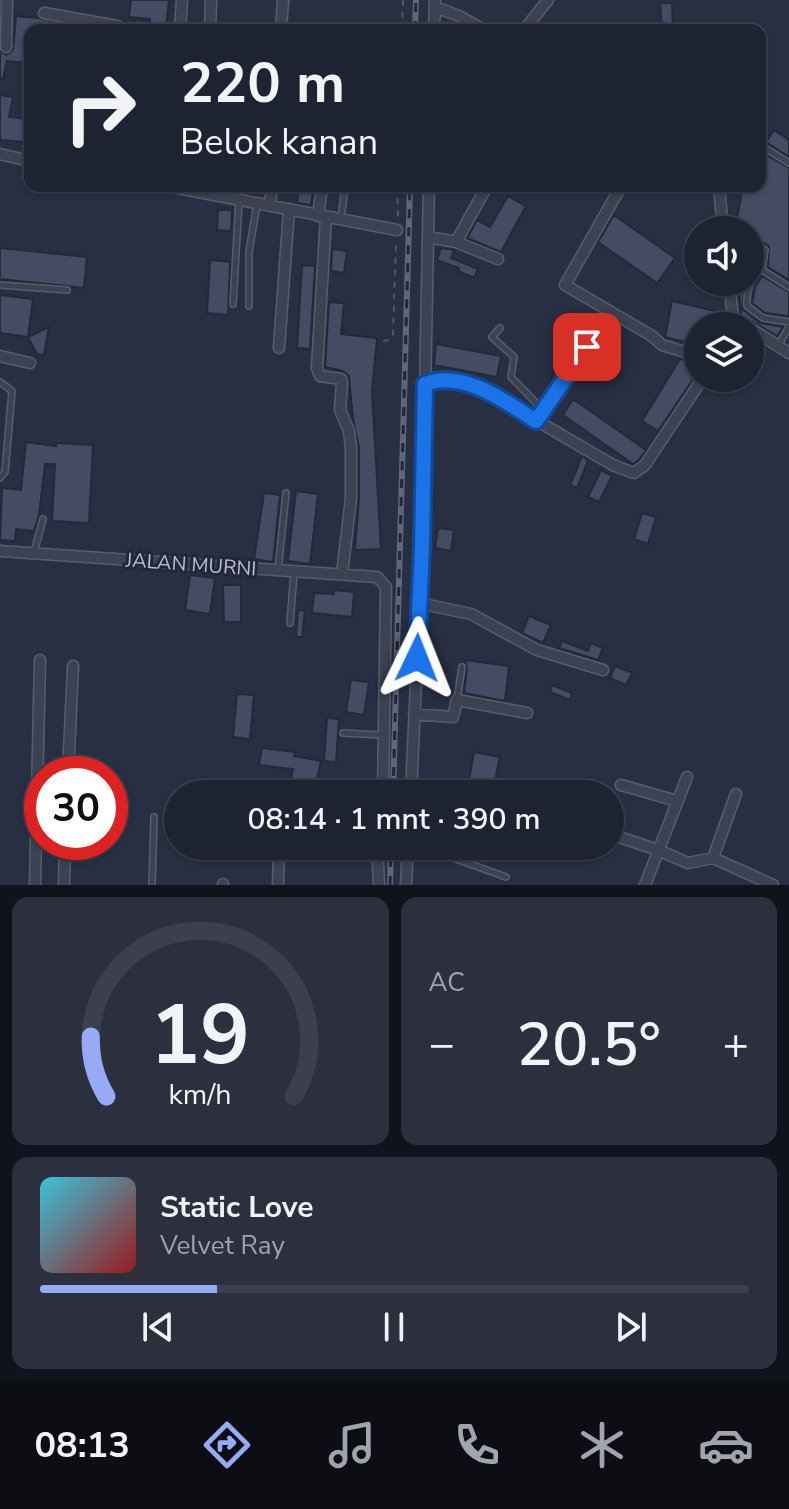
<!DOCTYPE html>
<html lang="id">
<meta charset="utf-8">
<style>
body{margin:0;font-family:"Nunito Sans",sans-serif;background:#2b2f3e;color:#f1f3f6;height:100vh;display:flex;flex-direction:column;font-size:30px;white-space:nowrap}
*{box-sizing:border-box;margin:0}
p{font-size:26px;color:#a1a4ac}
.icon{flex:none;width:44px;height:44px;fill:none;stroke:currentColor;stroke-width:2;stroke-linecap:round;stroke-linejoin:round}
.map{position:relative;height:885px;overflow:hidden}
.panel{display:flex;flex-direction:column;gap:12px;padding:12px;background:#10131c;flex:1}
.panel>*{flex:none}
.hud{position:absolute;left:24px;top:24px;width:742px;height:168px;border-radius:16px;box-shadow:0 2px 6px #0004,0 0 0 2px #3c404d;background:#1e2332;color:#f1f3f6;overflow:hidden}
.fabs{position:absolute;left:684px;top:216px;display:grid;gap:16px}
.fabs a{display:grid;place-items:center;width:80px;height:80px;border-radius:50%;background:#1e2332;box-shadow:0 2px 6px #0004,0 0 0 2px #3c404d;font-size:40px}
.speed{position:absolute;left:24px;top:756px;display:flex;gap:16px;font-size:40px;font-weight:700;text-align:center}
.speed>*{display:grid;place-content:center;width:104px;height:104px;border-radius:50%;background:#1e2332;box-shadow:0 2px 6px #0004,0 0 0 2px #3c404d;line-height:1}
.speed .limit{border:12px solid #d22;background:#fff;color:#111}
.pin{position:absolute;display:grid;place-items:center;width:68px;height:68px;color:#fff;margin:-34px;border-radius:16px;box-shadow:0 4px 12px #0006}
.me{position:absolute;width:88px;margin:-44px;rotate:2deg;stroke-linejoin:round;filter:drop-shadow(0 0 6px #0008)}
.turn{display:flex;align-items:center;gap:28px;height:168px;padding:0 24px;font-size:36px}
.turn .icon{width:104px;height:104px;stroke-width:2.5}
.turn b{display:block;font-size:56px;line-height:68px}
.big{font-size:60px;font-weight:600;line-height:1.1}
.panel .tile{flex:1;display:flex;flex-direction:column;justify-content:center;gap:12px;min-width:0;padding:0 28px;border-radius:16px;background:#2b2f3e}
.panel .dial{align-items:center;gap:0}
.dial svg{height:208px;overflow:visible;fill:none;stroke:#3c404d;stroke-width:7;stroke-linecap:round;text-anchor:middle}
.dial text{fill:#f1f3f6;stroke:none}
.song{display:flex;align-items:center;gap:24px}
.cover{width:96px;height:96px;border-radius:12px;background:linear-gradient(135deg,hsl(190 70% 55%),hsl(0 70% 35%))}
.played{height:8px;border-radius:4px;background:linear-gradient(90deg,#96aaf6 25%,#3c404d 25%)}
.keys{display:flex;justify-content:space-around;direction:ltr}
.heat{display:flex;justify-content:space-between;align-items:center;font-size:44px;direction:ltr}
.panel .tiles{flex:1;display:grid;gap:12px;grid-template-columns:1fr 1fr}
.tile:last-child{grid-column:span 2}
.trip{position:absolute;left:164px;top:780px;width:460px;height:80px;border-radius:40px;background:#1e2332;box-shadow:0 2px 6px #0004,0 0 0 2px #3c404d;font-weight:600;line-height:80px;text-align:center}
.tabs{display:flex;height:128px;justify-content:space-around;align-items:center;background:#0c0e14;color:#a1a4ac}
.tabs .icon{width:56px;height:56px}
.tabs .current{color:#96aaf6}
.tabs b{font-size:36px;color:#f1f3f6}
.map>svg:first-child{display:block}
</style>
<div class="map">
<svg width="789" height="885" viewBox="0 0 789 885">
<rect width="100%" height="100%" fill="#282f43"/>
<path fill="#444c63" stroke="#23293a" stroke-width="2" d="M131 0H169L166 27 150 25V19L129 17Z
M660 3H672L673 30H662Z
M16 16 38 18 94 30H30V63L7 61 3 79H0V52L7 55 13 50Z
M0 95 13 97 9 117 27 119 24 142 0 140Z
M774 130 789 140V157L766 142Z
M760 151 789 168V280L768 267 769 246 750 235V230H735L743 186H760Z
M299 186H314L311 205 297 203Z
M508 196 526 206 501 252 467 238 477 220 490 227Z
M218 210H232L231 231 217 230Z
M614 215 675 258 657 283 598 242Z
M750 247 759 253 757 266 750 272Z
M0 248 87 257 84 288 0 279Z
M441 248 454 250 451 258 478 269 474 278 458 271 459 268 437 260Z
M332 249 347 251 344 273 331 271Z
M210 260 230 262 228 315 207 313Z
M302 265 315 266 310 349 297 348Z
M762 276 789 292V316L765 313 752 303 755 287Z
M738 282H745L742 309 760 323 783 327 777 336 741 315Z
M0 295 33 299 28 337 0 333Z
M672 301 724 313V326H698V345L665 337Z
M329 302 344 303 341 334 377 338 372 392 381 549 355 550 359 498V447L353 419 349 376 343 371 325 367Z
M584 321 615 339 610 346 585 332 557 380 552 377Z
M49 327 44 355 37 354 28 337Z
M436 344 501 356 497 377 434 365Z
M680 359 698 364V372L658 431 642 421Z
M573 399 646 450 639 460 633 464 563 415Z
M26 442 56 446V443L93 445 89 523 52 521 55 464H45L39 515 34 531 16 529 15 541 0 540 2 488 21 490Z
M582 456 588 460 577 488 570 485Z
M601 470 612 476 599 502 588 497Z
M296 491 318 494 310 564 288 561Z
M264 493 280 495 273 562 254 559Z
M642 513 656 517 648 544 634 539Z
M438 528 454 530 451 551 435 548Z
M190 575 215 578 210 614 185 610Z
M223 585H241V622H224Z
M334 590 354 592 352 617 312 613 314 593 334 594Z
M298 610 305 611 302 637H296Z
M529 616 551 625 543 643 522 633Z
M562 641 588 651 591 643 603 648 598 660 559 648Z
M465 660 509 666 505 701 464 693 467 668Z
M615 666 632 673 626 685 610 678Z
M351 680 369 682 364 715 346 712Z
M552 685 572 693 570 700 550 692Z
M237 694 254 695 250 739 233 737Z
M327 718 339 719 336 762 324 761Z
M262 748 295 752 294 756 321 761 316 784 291 779 293 769 259 765Z
M474 752 500 757 494 785 469 780Z
M439 779 464 786 462 794H435Z"/>
<g fill="none" stroke-linecap="round" stroke-linejoin="round">
<defs>
<path id="lane" d="M760 145 789 163
M341 219 345 186
M750 240 765 250 762 270
M0 285 67 290
M789 287 762 270C750 274 746 294 747 306L763 318 789 322
M233 304 239 201
M249 306V252L257 204
M500 328 492 337 514 357 511 377 543 410 537 420
M778 346 789 327
M0 382 12 391 5 472 0 478
M543 410 587 347
M34 552 43 519
M278 570 286 493
M290 623 294 573
M457 700 462 667
M343 733 382 735
M420 846 506 877
M351 851 377 852
M152 885 154 817"/>
<path id="street" d="M435 7 459 16 484 30
M44 13 117 26 122 30
M180 30 182 0
M210 30 211 0
M281 30 283 0
M434 30 435 0
M524 30 548 0
M6 47 7 0
M0 154 30 161
M167 186 397 230
M719 186 723 230
M619 190 565 285 652 336 662 345 698 356
M270 206 272 186
M318 216 322 186
M326 217 317 368 320 376 341 379 342 382 340 410 349 431 351 448V498L342 574
M428 237 456 242 498 259
M456 242 487 186
M729 282 734 326
M750 328 789 353
M279 348 289 209
M0 356 30 363
M425 384C465 369 507 404 539 422 565 437 590 452 615 466L634 473 645 465 703 378
M0 551 377 577 386 587 383 794
M419 603 471 614 537 650 603 670
M414 714 453 717 457 700 527 713
M68 774 73 666
M621 785 677 801
M411 794 422 546 429 186
M610 834 658 850 688 863 713 858 773 885
M377 846 379 885
M713 858 736 794
M35 885 40 660
M64 885 65 842
M223 885V884
M278 885 279 846
M406 885 408 846
M645 885 687 777"/>
</defs>
<use href="#lane" stroke="#585d6d" stroke-width="8"/>
<use href="#street" stroke="#585d6d" stroke-width="13"/>
<path stroke="#495a61" stroke-width="2" stroke-dasharray="6 6" stroke-linecap="butt" d="M402 30 403 0
M397 186 398 219
M383 341 388 340 393 336 396 241"/>
<use href="#lane" stroke="#3d4253" stroke-width="5"/>
<use href="#street" stroke="#3d4253" stroke-width="10"/>
<defs>
<path id="rail" d="M415 30 416 0
M393 794 410 186
M390 885 391 846"/>
</defs>
<use href="#rail" stroke="#5f657a" stroke-width="6"/>
<use href="#rail" stroke="#212738" stroke-width="3" stroke-dasharray="9" stroke-linecap="butt"/>
</g>
<g fill="none" stroke-linecap="round" stroke-linejoin="round">
<defs>
<path id="route" d="M417 658 422 546 425 384C463 369 506 402 536 421L587 347"/>
</defs>
<use href="#route" stroke="#114b97" stroke-width="20"/>
<use href="#route" stroke="#1a73e8" stroke-width="14"/>
</g>
<g text-anchor="middle" stroke-width="6" stroke-linejoin="round" paint-order="stroke">
<g font-size="20" fill="#babecd" stroke="#212738">
<text transform="translate(191 564) rotate(4)" y="7">JALAN MURNI</text>
</g>
</g>
</svg>
<div class="fabs">
<a><svg class="icon" aria-label="sound" viewBox="0 0 24 24"><path d="M4 9h4l5-4v14l-5-4H4zM17 9q2 3 0 6"/></svg></a>
<a><svg class="icon" aria-label="layers" viewBox="0 0 24 24"><path d="M12 4l9 5-9 5-9-5zM3 14l9 5 9-5"/></svg></a>
</div>
<div class="speed"><div class="limit">30</div></div>
<div class="pin" style="left:587px;top:347px;background:#d93025"><svg class="icon" aria-label="arrive" viewBox="0 0 24 24"><path d="M6 21V4h12l-3 4 3 4H6"/></svg></div>
<svg class="me" style="left:417px;top:658px" viewBox="-20 -20 40 40"><path d="M0-17L14 15 0 8-14 15z" fill="#1a73e8" stroke="#fff" stroke-width="4"/></svg>
<div class="trip">08:14 · 1 mnt · 390 m</div>
<div class="hud">
<div class="turn"><svg class="icon" aria-label="right" viewBox="0 0 24 24"><path d="M7 20v-9h11M14 6l5 5-5 5"/></svg><div><b>220 m</b>Belok kanan</div></div>
</div>
</div>
<section class="panel">
<div class="tiles">
<div class="tile dial"><svg viewBox="0 0 100 80">
<path d="M14 69A42 42 0 1 1 86 69"/>
<path d="M14 69A42 42 0 0 1 8 46" stroke="#96aaf6"/>
<text x="50" y="56" font-size="32" font-weight="700">19</text>
<text x="50" y="72" font-size="11">km/h</text>
</svg></div>
<div class="tile"><p>AC</p>
<div class="heat"><a>−</a><b class="big">20.5°</b><a>+</a></div>
</div>
<div class="tile">
<div class="song"><i class="cover"></i><div><b>Static Love</b><p>Velvet Ray</p></div></div>
<div class="played"></div>
<div class="keys"><svg class="icon" aria-label="previous" viewBox="0 0 24 24"><path d="M18 5L8 12l10 7zM5 5v14"/></svg><svg class="icon" aria-label="pause" viewBox="0 0 24 24"><path d="M8 5v14M16 5v14"/></svg><svg class="icon" aria-label="next" viewBox="0 0 24 24"><path d="M6 5l10 7-10 7zM19 5v14"/></svg></div>
</div>
</div>
</section>
<nav class="tabs">
<b>08:13</b>
<svg class="icon current" aria-label="directions" viewBox="0 0 24 24"><path d="M12 3l9 9-9 9-9-9zM9 14v-3h6M13 9l2 2-2 2"/></svg>
<svg class="icon" aria-label="music" viewBox="0 0 24 24"><path d="M9 18V5l10-2v13"/><circle cx="6" cy="18" r="3"/><circle cx="16" cy="16" r="3"/></svg>
<svg class="icon" aria-label="phone" viewBox="0 0 24 24"><path d="M5 4h4l2 5-3 2q2 4 5 5l2-3 5 2v4C11 20 4 13 5 4z"/></svg>
<svg class="icon" aria-label="climate" viewBox="0 0 24 24"><path d="M12 3v18M4 7l16 10M4 17L20 7"/></svg>
<svg class="icon" aria-label="car" viewBox="0 0 24 24"><path d="M5 17H2v-5l4-1 3-4h7l3 4 3 1v5h-3M9 17h6M6 11h13"/><circle cx="7" cy="17" r="2"/><circle cx="17" cy="17" r="2"/></svg>
</nav>
